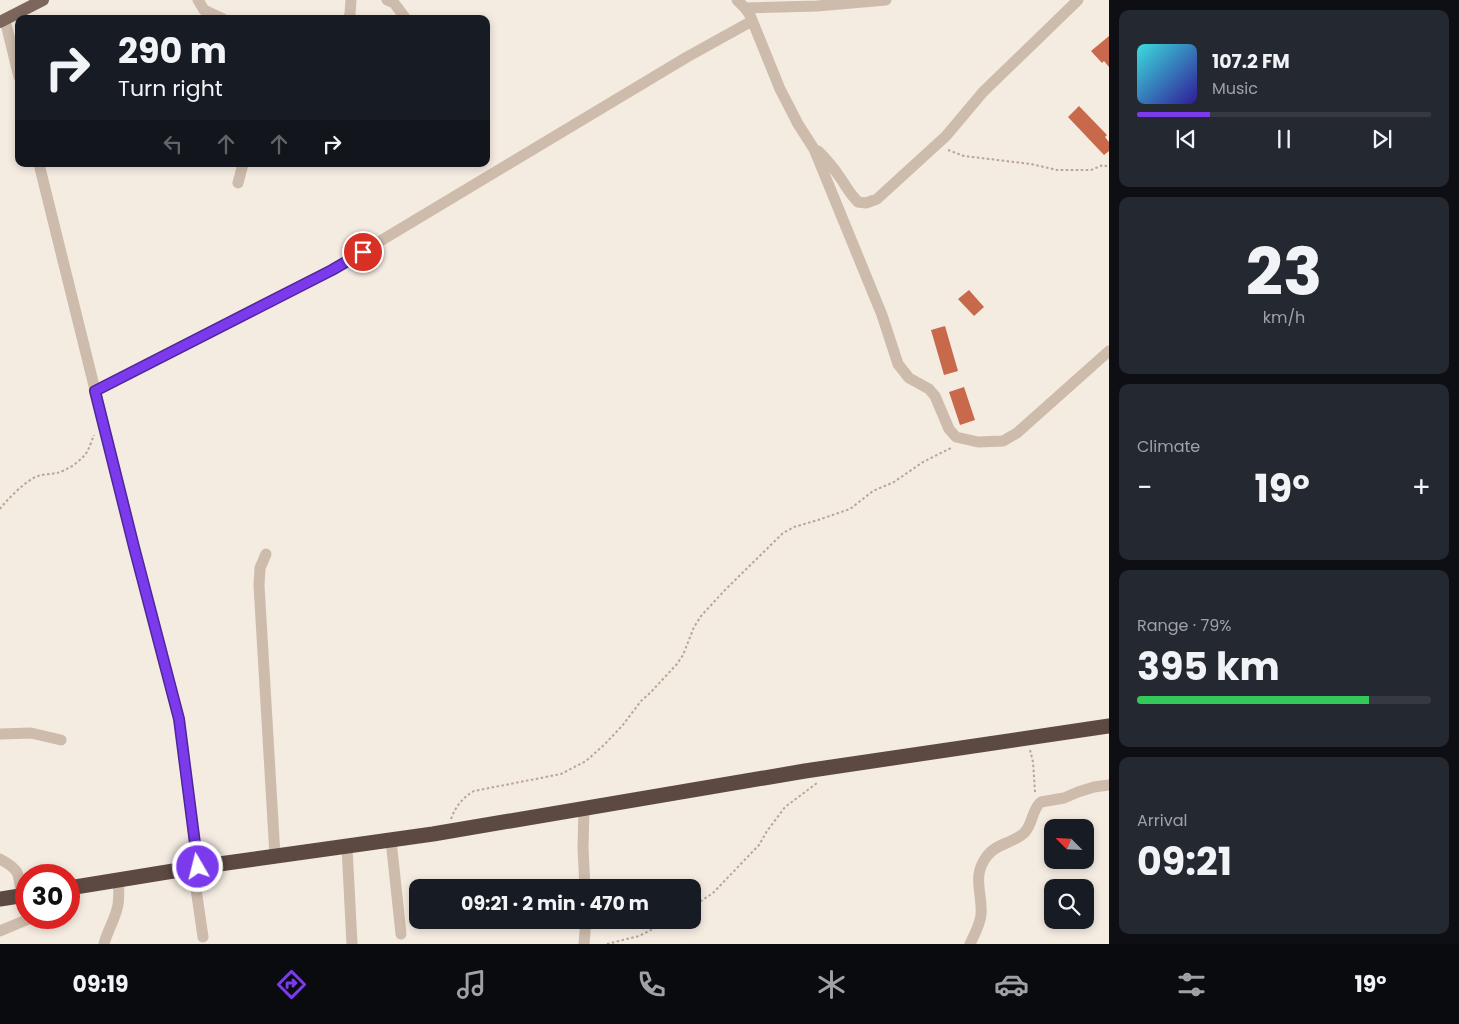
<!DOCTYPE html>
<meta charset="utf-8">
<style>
body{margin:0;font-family:Poppins,sans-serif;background:#242831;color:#f1f3f6;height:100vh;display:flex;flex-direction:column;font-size:19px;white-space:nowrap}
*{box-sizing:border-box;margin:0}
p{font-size:16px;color:#9ea1a6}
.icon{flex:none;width:28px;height:28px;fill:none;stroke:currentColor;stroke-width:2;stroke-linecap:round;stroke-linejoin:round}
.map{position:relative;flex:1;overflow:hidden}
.details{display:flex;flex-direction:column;gap:10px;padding:10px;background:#0d0f14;width:350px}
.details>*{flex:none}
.hud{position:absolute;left:15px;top:15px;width:475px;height:152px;border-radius:10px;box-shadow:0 2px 8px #0003;background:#171b24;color:#f1f3f6;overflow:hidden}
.needle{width:32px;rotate:294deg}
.fabs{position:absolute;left:1044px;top:819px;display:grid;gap:10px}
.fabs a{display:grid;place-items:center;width:50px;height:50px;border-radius:10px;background:#171b24;box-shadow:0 2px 8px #0003;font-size:25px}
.speed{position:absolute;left:15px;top:864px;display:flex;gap:10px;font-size:25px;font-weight:700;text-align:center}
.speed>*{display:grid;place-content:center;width:65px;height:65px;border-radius:50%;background:#171b24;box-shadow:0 2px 8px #0003;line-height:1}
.speed .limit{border:8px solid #d22;background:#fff;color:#111}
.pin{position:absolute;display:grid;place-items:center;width:42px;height:42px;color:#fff;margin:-21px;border:2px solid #fff;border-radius:50%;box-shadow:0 1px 5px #0007}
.me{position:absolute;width:55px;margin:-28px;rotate:352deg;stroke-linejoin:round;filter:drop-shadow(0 0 4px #0008)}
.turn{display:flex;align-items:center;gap:18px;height:105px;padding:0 20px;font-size:22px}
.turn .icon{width:65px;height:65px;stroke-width:2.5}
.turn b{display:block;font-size:35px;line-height:42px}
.lanes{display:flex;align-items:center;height:48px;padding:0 20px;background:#0003;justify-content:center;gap:25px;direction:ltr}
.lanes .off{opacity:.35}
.big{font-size:38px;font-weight:700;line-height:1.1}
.details .tile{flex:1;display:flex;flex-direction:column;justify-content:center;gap:8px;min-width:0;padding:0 18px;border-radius:10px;background:#242831}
.details .dial{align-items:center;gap:0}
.dial b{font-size:65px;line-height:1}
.song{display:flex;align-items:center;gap:15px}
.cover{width:60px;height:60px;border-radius:8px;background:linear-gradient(135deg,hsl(180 70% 55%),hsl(250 70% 35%))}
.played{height:5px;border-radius:2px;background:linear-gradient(90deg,#7c3aed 25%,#363941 25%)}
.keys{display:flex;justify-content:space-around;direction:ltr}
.heat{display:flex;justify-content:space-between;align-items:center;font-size:28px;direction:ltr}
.charge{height:8px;border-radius:4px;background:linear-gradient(90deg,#34c759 79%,#363941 0)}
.trip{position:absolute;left:409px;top:879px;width:292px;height:50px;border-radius:10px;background:#171b24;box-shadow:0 2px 8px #0003;font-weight:700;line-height:50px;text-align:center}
.dock{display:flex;height:80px;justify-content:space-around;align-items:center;background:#090b0e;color:#9ea1a6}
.dock .icon{width:35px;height:35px}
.dock .current{color:#7c3aed}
.dock b{font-size:22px;color:#f1f3f6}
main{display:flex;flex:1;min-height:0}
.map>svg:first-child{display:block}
</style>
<main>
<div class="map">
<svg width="1109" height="944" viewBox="0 0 1109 944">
<rect width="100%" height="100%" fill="#f4ebe1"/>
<path fill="#c8694b" d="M1109 36V67L1104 61 1102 63 1091 51Z
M1079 106 1107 135 1105 137 1109 142V151L1104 155 1068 117Z
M969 290 984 307 974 316 958 299Z
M945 326 958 371 944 375 931 330Z
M964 387 975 420 960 425 949 392Z"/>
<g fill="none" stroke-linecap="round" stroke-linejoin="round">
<path stroke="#b9a596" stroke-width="2" stroke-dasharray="2.5 2.5" stroke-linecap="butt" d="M948 150 964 156 1031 164 1057 170H1091L1103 165 1109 167
M0 509C6 500 29 478 38 476 44 474 51 474 57 473 68 470 83 460 88 450 90 446 92 440 94 435
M1030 750 1033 762 1035 792
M451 819C456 806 462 798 474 791L561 774 586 761 604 745 622 726 641 701 650 693 677 664 683 655 694 627 701 616 724 591 783 533 794 527 818 520 850 509 873 491 894 482 923 462 953 447
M692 907 713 893 759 845 767 831 785 807 817 783
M607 944 639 936 671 920"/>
<path stroke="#cdbbac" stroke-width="11" d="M198 0 204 10 223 19
M387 0 394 3 406 19
M737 0 745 8 750 15 780 89 798 124 814 149 882 315 898 364 909 378 929 389 935 396 949 429 956 437 978 442 1003 441 1017 433 1109 351
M745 8 817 6 886 0
M348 19 350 14 351 0
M5 20 19 77
M818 151C826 159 833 167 839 176 847 187 848 192 858 202L866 203 877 199 946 136 983 92 1078 0
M39 164 134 547 179 719 198 867
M238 183 243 164
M95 391 332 270 687 57 752 21
M266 554 260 568 259 585 275 856
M0 734 31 733 61 740
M584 808 583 848 585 888
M391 840 401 934
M347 847 352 944
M0 859C21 870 19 875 21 896
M193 868 203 937
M0 931 31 918
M104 944C107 932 114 921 117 909 120 900 118 889 119 880
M584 944 586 920
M970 944C974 935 980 925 981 915 983 893 971 877 987 856 996 843 1015 843 1025 832 1033 823 1032 809 1041 802L1064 798 1078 792 1094 787 1109 785"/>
<path stroke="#7d675c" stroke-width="12" d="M0 22 43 0"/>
<path stroke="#5c4a42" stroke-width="15" d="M69 888 198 867 433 834 805 771 1109 726
M0 899 26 895"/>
</g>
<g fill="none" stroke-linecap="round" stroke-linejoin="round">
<defs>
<path id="route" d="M198 867 179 719 134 547 95 391 332 270 363 252"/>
</defs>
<use href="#route" stroke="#51269a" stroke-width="12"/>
<use href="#route" stroke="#7c3aed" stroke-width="9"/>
</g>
</svg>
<div class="fabs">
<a><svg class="needle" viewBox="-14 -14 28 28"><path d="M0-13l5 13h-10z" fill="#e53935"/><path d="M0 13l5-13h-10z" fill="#9ea1a6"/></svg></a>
<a><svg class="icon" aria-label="search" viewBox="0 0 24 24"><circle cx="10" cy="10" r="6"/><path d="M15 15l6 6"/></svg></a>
</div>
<div class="speed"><div class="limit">30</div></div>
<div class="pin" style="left:363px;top:252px;background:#d93025"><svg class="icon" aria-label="arrive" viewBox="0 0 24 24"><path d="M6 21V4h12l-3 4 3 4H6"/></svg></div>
<svg class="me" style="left:198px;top:867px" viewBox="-20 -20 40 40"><circle r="17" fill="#7c3aed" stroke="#fff" stroke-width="3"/><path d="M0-11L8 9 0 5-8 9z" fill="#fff"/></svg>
<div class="trip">09:21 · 2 min · 470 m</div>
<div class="hud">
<div class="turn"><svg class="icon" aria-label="right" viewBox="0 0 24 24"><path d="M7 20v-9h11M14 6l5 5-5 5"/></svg><div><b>290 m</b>Turn right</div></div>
<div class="lanes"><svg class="icon off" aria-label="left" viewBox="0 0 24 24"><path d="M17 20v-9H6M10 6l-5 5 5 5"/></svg><svg class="icon off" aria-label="ahead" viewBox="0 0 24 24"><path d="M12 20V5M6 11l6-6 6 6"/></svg><svg class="icon off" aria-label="ahead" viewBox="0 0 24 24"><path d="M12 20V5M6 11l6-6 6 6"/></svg><svg class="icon" aria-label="right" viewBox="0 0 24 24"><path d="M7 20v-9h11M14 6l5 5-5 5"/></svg></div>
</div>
</div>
<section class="details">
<div class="tile">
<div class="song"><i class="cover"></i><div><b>107.2 FM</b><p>Music</p></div></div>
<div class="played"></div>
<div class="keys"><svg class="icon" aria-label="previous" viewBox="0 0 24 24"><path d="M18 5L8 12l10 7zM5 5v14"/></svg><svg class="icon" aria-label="pause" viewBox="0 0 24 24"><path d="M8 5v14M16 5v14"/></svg><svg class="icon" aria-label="next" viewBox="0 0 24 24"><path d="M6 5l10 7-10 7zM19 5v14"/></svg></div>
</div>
<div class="tile dial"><b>23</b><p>km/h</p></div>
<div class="tile"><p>Climate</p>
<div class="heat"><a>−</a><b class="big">19°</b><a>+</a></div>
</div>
<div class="tile"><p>Range · 79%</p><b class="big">395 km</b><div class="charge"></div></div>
<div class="tile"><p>Arrival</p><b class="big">09:21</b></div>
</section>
</main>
<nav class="dock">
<b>09:19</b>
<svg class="icon current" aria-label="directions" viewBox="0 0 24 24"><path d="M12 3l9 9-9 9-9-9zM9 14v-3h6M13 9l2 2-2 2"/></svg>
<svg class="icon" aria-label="music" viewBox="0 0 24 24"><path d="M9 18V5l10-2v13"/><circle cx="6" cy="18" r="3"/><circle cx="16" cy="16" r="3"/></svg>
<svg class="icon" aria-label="phone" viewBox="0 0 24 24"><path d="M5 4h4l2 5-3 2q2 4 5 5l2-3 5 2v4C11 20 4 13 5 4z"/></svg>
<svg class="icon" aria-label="climate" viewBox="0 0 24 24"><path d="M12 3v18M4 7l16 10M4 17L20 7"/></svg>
<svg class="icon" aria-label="car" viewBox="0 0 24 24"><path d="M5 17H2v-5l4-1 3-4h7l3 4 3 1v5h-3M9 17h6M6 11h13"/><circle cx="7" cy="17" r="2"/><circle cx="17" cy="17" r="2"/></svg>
<svg class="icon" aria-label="filters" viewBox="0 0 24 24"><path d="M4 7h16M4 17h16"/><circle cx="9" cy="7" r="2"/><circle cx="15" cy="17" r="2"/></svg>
<b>19°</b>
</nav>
